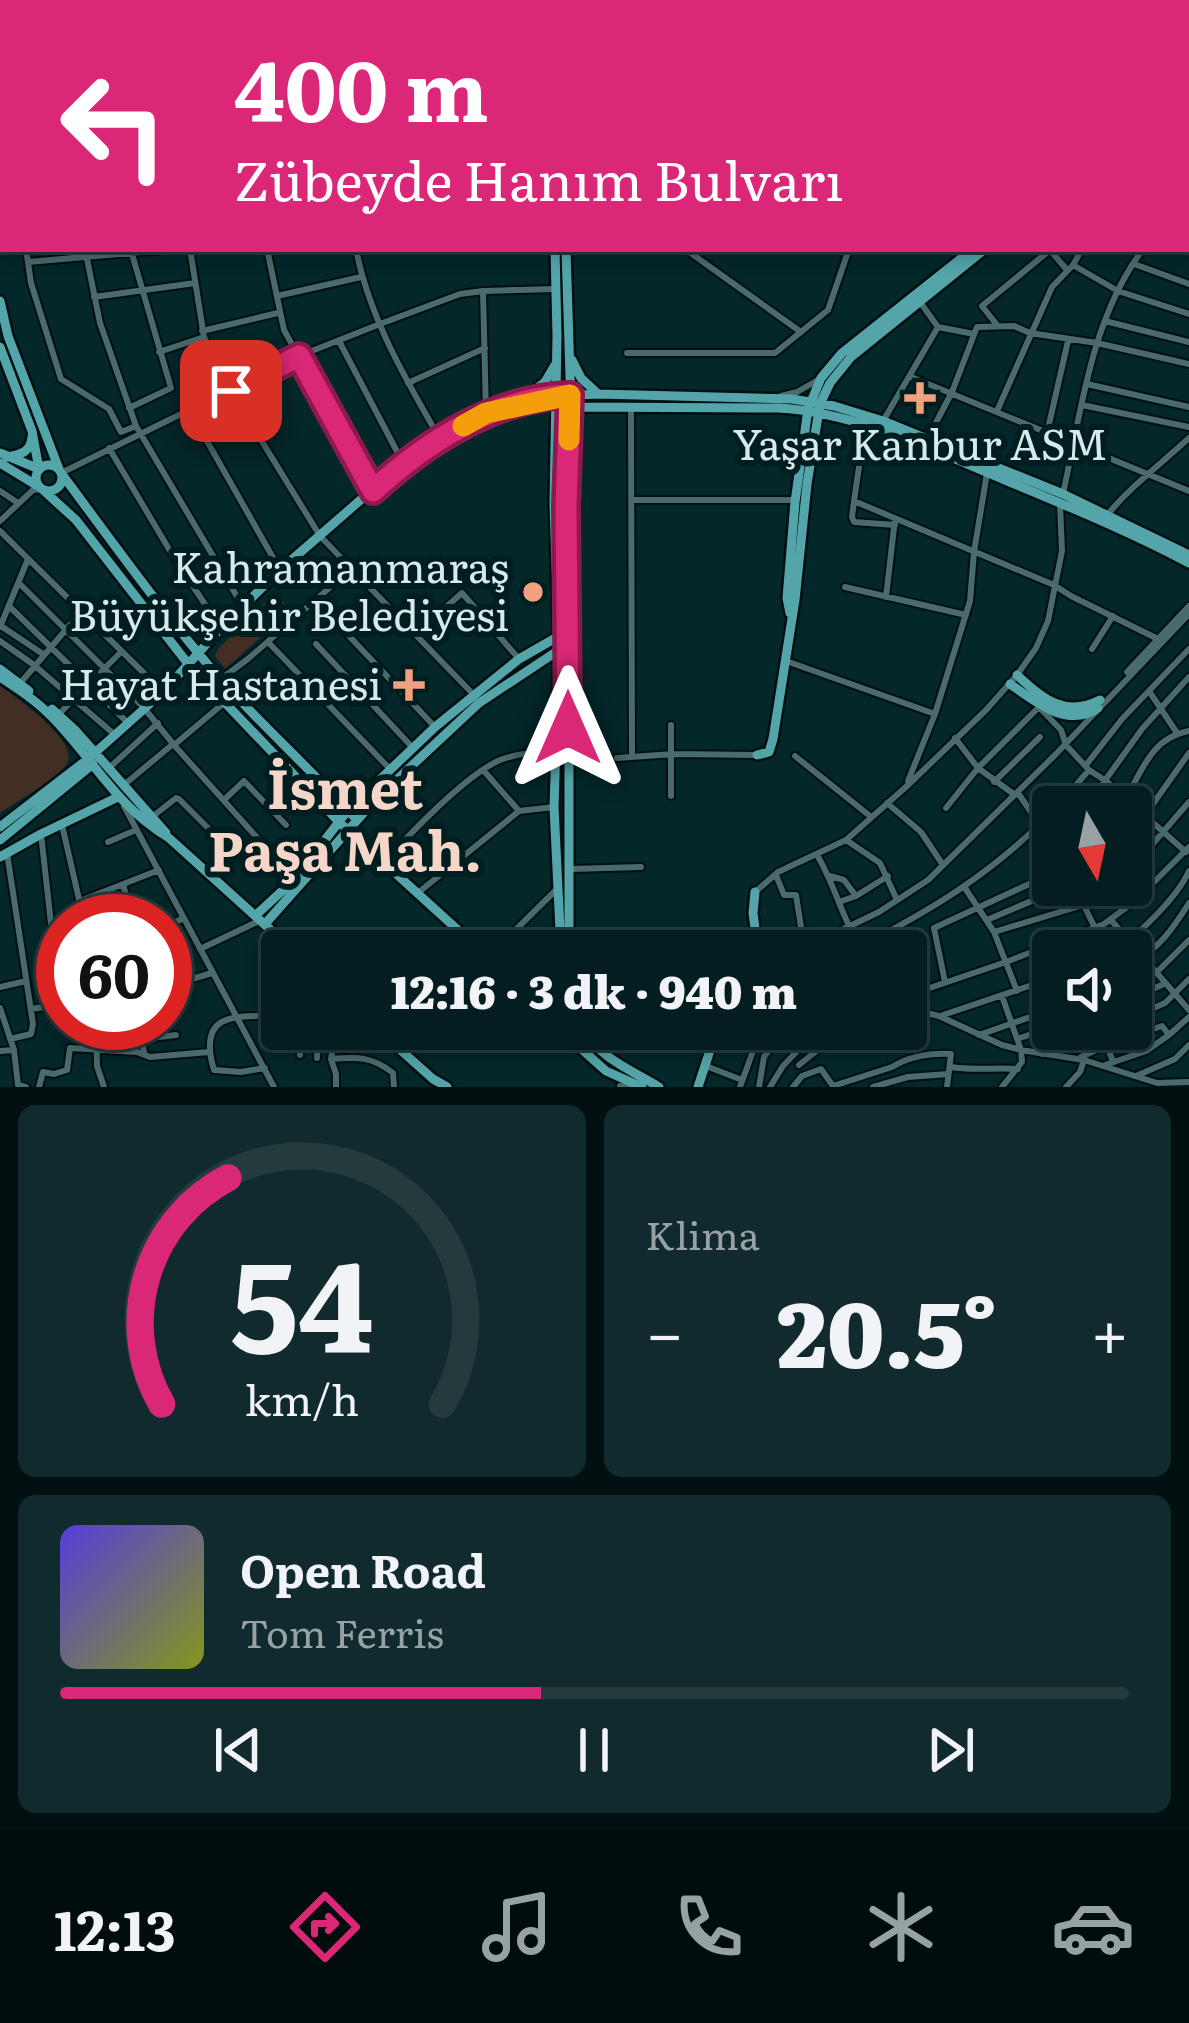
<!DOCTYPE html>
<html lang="tr">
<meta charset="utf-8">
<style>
body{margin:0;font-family:Literata,serif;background:#112a2d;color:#f1f3f6;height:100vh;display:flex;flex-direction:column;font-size:45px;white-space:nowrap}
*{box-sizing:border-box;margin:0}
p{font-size:39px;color:#97a2a5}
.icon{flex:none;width:66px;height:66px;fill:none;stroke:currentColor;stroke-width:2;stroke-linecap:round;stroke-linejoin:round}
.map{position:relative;height:1087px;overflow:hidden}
.side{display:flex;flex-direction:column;gap:18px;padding:18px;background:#021012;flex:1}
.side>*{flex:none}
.top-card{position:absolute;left:0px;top:0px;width:1191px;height:252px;box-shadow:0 6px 18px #0003,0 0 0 3px #243b3e;background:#db2777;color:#fff;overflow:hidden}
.needle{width:78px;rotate:171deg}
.tools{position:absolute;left:1032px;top:786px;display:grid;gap:24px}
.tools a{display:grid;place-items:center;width:120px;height:120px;border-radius:12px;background:#031d20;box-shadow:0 6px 18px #0003,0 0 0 3px #243b3e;font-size:60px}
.speed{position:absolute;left:36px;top:894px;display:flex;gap:24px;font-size:60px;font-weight:700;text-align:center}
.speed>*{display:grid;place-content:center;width:156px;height:156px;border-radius:50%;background:#031d20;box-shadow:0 6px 18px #0003,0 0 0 3px #243b3e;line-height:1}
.speed .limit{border:18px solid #d22;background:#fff;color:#111}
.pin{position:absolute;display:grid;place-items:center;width:102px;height:102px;color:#fff;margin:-51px;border-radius:24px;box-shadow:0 6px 18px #0006}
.me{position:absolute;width:132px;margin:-66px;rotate:0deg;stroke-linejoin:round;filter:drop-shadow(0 0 9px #0008)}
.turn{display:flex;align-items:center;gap:42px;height:252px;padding:0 36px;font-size:54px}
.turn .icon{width:156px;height:156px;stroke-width:2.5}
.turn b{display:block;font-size:84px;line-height:102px}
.big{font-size:90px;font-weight:800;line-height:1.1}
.side .widget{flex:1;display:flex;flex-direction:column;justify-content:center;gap:18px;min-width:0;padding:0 42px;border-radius:18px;background:#112a2d}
.side .dial{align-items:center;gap:0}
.dial svg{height:312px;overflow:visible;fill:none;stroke:#243b3e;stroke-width:7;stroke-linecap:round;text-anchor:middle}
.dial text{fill:#f1f3f6;stroke:none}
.song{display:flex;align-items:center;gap:36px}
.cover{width:144px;height:144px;border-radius:18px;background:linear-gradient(135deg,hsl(250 70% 55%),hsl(70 70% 35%))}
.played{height:12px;border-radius:6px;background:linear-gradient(90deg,#db2777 45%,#243b3e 45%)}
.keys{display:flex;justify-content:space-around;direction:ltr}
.heat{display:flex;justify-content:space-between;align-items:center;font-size:66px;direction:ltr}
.side .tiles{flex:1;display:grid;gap:18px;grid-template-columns:1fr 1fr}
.widget:last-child{grid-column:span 2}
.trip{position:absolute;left:261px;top:930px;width:666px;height:120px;border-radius:12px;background:#031d20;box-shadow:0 6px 18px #0003,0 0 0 3px #243b3e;font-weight:800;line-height:120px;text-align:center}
.tab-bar{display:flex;height:192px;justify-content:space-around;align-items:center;background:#010c0d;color:#97a2a5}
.tab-bar .icon{width:84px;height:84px}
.tab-bar .active{color:#db2777}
.tab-bar b{font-size:54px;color:#f1f3f6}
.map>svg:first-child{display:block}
</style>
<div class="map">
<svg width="1189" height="1087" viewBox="0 0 1189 1087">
<rect width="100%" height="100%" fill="#04272a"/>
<path fill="#432e24" d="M274 593 291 610 225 669 215 656 218 649Z
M0 686C16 697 76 739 68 761 64 775 14 803 0 813Z"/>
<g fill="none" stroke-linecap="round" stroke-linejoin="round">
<defs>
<path id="minor" d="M3 0 41 3
M154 0 162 3
M230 0 237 3
M303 0 305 3
M400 0V3
M498 0V3
M633 0V3
M650 0V3
M665 0V3
M967 0 968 3
M1132 0 1133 3
M1142 0 1143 3
M1148 0 1150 3
M1184 0 1185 3
M91 3 92 0
M170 3 171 0
M268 3 270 0
M366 3 368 0
M1188 105H1189
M1188 131 1189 133
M0 163H3
M1188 177 1189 176
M1188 199H1189
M0 218H3
M1188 236H1189
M26 249 31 283 61 379 109 409 121 432 136 426
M85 249 100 323 136 426 242 605
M190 249 204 337 231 391 320 536 473 694
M267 249 284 330 371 488
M356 249C369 317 406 380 440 439
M685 249 801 332
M1050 250 1067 270
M28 262 175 249
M1134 264 1189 284
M1073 265 1118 291 1189 314
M483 291 486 413
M277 296 361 277
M94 297 195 283
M920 302 938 327 974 334
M1105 321 1189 342
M997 325 982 306 1050 250
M202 331 278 313
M339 341 403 463
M159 352 204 337
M627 353H775L828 310 849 249
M911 377 1189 491
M408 383 485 348
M1087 384 1189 407
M781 396 797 392 818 380
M1082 405 1189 427
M631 407 632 756
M129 408 171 388 132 254
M190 411 280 570
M997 411 1052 287 1073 265 1082 249
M883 421 938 327
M865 426 854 501 1054 585 1071 596 1158 639
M1047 433 1068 341
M928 438 952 392 977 327 1014 326 1030 333 1097 343 1189 364
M109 448 176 561 221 628
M61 473 299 356 380 324 460 294 483 291 556 289
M0 491 18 503
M1063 494C1081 411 1091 319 1143 249
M632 500H795
M854 501 852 517 854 522 895 525
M1108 514C1131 486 1162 463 1189 438
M0 521 33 490 42 489
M0 531 163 692
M19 583 144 708 174 745 294 879
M845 587 966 615
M886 597 895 519
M316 601 435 727
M9 606 127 722
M1 626 43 654
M0 627 28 559
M416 633 462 593 519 659
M0 641 34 665 114 734
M268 642 390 769
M316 644 413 748
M1092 649 1113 616
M786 661 935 714
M1127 672 1189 606
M221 679 249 658 351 569
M17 687 81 612
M1149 691 1177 733
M1039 707 1061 730 1066 745 1089 770 1106 781 1186 852
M59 714 121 652
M955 738 978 768 1015 795
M174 745 225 702
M795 756 870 816
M617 758 673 754 757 755
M1086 765 1122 719 1189 649
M108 769 158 723
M484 771 519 811
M908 781 935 714 970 601 974 552 987 473
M994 782 1040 737
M125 784 173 744
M1018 793 1053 844
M671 796V725
M225 799 244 781 286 825
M887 803 921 832 943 865
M124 806 274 1087
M1057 807 1089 770
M1086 807 1142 729 1189 677
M1121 807C1141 775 1149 738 1189 731
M946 808 978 768 1039 707
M152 817 176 798 179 799 218 838
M62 825 84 921
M41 834 58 986 63 985
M1131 835 1189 753
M846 840 880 863 897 900
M108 842 136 830
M7 853 33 1024 31 1034 10 1039
M817 855C831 878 838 903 850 928
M385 862C410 833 466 775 500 760 518 753 538 752 557 751
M571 869 641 867
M1131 869 1189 802
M776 875 784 895H796L801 927 808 946
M830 876 844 880 856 896
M123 885 134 921
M1074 885 1095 928
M965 888 994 932 1017 991
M419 892 519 811 554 807
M755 892 778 872 846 840 907 786 986 710 1017 675 1036 648 1048 621 1062 551 1060 505
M80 901 159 870
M839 902 856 896 888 876
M987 920 1069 885
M1111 920 1189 1010
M165 927 184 918
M994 932 1083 905 1111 885
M200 949 261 920
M494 951 559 887
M798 951 879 912 928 880 1055 755 1189 614
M851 951C929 912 992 874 1053 811
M1075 951 1121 931
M1115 951C1139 934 1177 898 1189 871
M1131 963C1158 951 1174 927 1189 903
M945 982 934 928 1053 873
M1131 982 1158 971 1189 940
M0 987 26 981
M165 987 212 973
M906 996 1006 962 1104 924 1135 901 1189 847
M1131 999 1166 983
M0 1008 14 1050 18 1085 26 1087
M906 1008 939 1016 1002 1045 1021 1050 1084 1060 1157 1083 1189 1082
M31 1009 63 1004
M943 1015 1053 978
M1131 1018 1165 1003 1189 979
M96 1023 97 1066 104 1087
M906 1027 927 1016
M336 1029 331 1059 336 1074V1087
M774 1029 779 1037 797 1050
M1100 1029 1113 1061
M979 1035 1053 1009
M1017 1039 1053 1027
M0 1051 14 1050
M144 1053 142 1039 176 1035
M1042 1054 1049 1047 1096 1029
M300 1055V1029
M1081 1057 1107 1045 1162 1026 1169 1035
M317 1058 319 1029
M331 1059C357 1057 372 1056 393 1073L394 1087
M799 1065 830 1040 850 1043 902 1029
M1105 1065 1146 1051 1169 1035 1189 1017
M706 1066 742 1080
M951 1067C973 1071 996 1067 1018 1069
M265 1068 241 1072 214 1070C196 1010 238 1016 282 1016
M1136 1076 1175 1059 1189 1045
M620 1086 628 1087
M39 1087 43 1072 54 1074 67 1070 70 1048 137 1052 150 1057 209 1052
M740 1087 761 1029
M759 1087 764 1057 779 1037
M770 1087 783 1066 818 1029
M793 1087 802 1076 821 1069 833 1086 892 1067C910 1056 930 1053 951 1054L947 1087
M873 1087 908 1077 948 1074
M1002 1087 1022 1062 1021 1050 1002 996
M1066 1087 1080 1072 1084 1060"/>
<path id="major" d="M1127 0V3
M557 3V0
M571 3V0
M956 3 958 0
M1188 43 1189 42
M1188 92H1189
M555 249 557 336 554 504 559 650 554 807 561 951
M566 249 571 407 566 505 569 639V951
M0 301 8 336 59 469
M0 347 32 431 39 469 0 453
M572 360 581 378 598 394
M557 396 563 405 571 407 778 408C855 412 935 451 1005 480 1067 506 1129 531 1189 563
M522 400 545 382 555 365
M7 457C20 455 31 452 32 437
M0 463 36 485
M36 478a13 13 0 1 1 26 0a13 13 0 1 1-26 0Z
M61 473C113 543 163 613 220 679 264 727 312 771 356 819
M42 489 76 520 189 665 338 821 481 951
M790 613 787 598 795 502 808 409 821 378 842 353 973 249
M0 669 29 691
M1017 675C1043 699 1065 718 1100 700
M0 677C18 689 37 701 52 717 94 760 115 805 169 838L294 951
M1010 684C1036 702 1067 729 1098 708
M52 709 75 730 166 833
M757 755 769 752 773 739 795 600 807 484 820 404 830 383 851 357 985 249
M0 827 88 759 163 692 221 628 280 570 403 463 486 413 557 396 598 394 792 399 834 406 883 421 1063 494 1189 555
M0 840 93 764
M0 857 41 834 118 797
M755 892 753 913 758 951
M256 915 295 879 348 810 435 727 519 659 559 636
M265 924 375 800 479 703 559 650
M377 1029 433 1079 447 1087
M559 1029 606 1071 642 1087
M582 1029C600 1058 631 1070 659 1087
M698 1087 717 1029"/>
</defs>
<use href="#minor" stroke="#000f11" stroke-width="10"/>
<use href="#major" stroke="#000f11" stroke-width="14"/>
<use href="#minor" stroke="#496b6d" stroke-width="6"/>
<use href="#major" stroke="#53a5aa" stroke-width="9"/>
</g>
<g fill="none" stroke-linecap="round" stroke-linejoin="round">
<defs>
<path id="route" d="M231 391 299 356 373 491C426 442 496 397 570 395L566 505 568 728"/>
</defs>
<use href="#route" stroke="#8e194d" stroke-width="30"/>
<use href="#route" stroke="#db2777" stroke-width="21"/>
<path stroke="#f59e0b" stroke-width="21" d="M463 426 486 413 570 395 569 440"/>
</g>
<g fill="#f1a17d" stroke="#001d20" stroke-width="4.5">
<path d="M914 380h12v12h12v12h-12v12h-12v-12h-12v-12h12z"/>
<circle cx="533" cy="592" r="12"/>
<path d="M403 667h12v12h12v12h-12v12h-12v-12h-12v-12h12z"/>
</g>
<g text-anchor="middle" stroke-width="12" stroke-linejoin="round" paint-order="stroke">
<g font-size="42" fill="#d7eaeb" stroke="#001d20" text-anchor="end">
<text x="920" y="460" text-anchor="middle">Yaşar Kanbur ASM</text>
<text x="509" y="583">Kahramanmaraş<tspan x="509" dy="48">Büyükşehir Belediyesi</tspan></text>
<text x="382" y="700">Hayat Hastanesi</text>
</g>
<g font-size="54" font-weight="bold" fill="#f6d6c9" stroke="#001d20">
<text x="345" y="809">İsmet<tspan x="345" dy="62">Paşa Mah.</tspan></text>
</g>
</g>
</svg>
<div class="tools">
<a><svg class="needle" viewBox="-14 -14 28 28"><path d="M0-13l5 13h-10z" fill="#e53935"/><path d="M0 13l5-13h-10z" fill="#97a2a5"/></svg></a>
<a><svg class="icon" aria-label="sound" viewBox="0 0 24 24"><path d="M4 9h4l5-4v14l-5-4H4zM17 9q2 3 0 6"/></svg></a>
</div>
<div class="speed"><div class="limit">60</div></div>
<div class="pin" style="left:231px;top:391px;background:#d93025"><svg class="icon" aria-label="arrive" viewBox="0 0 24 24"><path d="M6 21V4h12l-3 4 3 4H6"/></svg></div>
<svg class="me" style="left:568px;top:728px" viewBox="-20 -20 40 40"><path d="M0-17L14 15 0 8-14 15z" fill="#db2777" stroke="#fff" stroke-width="4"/></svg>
<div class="trip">12:16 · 3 dk · 940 m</div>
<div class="top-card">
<div class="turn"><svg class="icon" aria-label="left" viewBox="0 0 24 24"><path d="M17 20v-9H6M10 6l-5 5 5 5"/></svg><div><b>400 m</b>Zübeyde Hanım Bulvarı</div></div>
</div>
</div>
<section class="side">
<div class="tiles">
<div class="widget dial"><svg viewBox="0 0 100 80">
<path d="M14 69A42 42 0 1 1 86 69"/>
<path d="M14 69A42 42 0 0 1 31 11" stroke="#db2777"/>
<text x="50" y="56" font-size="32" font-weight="700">54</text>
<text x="50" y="72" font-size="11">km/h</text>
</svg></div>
<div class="widget"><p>Klima</p>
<div class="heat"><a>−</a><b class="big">20.5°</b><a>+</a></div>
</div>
<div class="widget">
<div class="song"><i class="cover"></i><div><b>Open Road</b><p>Tom Ferris</p></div></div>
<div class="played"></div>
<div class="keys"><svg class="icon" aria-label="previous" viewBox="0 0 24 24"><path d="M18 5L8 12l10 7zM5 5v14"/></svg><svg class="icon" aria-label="pause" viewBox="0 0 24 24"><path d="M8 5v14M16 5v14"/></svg><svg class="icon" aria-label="next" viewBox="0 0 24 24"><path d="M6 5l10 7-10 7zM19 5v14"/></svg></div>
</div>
</div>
</section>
<nav class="tab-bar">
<b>12:13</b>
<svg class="icon active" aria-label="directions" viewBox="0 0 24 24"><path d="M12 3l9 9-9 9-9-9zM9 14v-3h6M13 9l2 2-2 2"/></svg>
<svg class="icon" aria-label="music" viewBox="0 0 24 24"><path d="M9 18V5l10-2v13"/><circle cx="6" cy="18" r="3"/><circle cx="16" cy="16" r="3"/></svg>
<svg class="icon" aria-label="phone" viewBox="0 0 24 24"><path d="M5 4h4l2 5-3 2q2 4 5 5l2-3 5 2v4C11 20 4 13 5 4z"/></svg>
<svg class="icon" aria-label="climate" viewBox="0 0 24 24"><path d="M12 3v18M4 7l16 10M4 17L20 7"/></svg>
<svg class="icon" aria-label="car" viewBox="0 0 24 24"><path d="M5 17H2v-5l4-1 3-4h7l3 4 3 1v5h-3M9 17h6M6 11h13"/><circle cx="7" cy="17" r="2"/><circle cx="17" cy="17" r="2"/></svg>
</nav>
